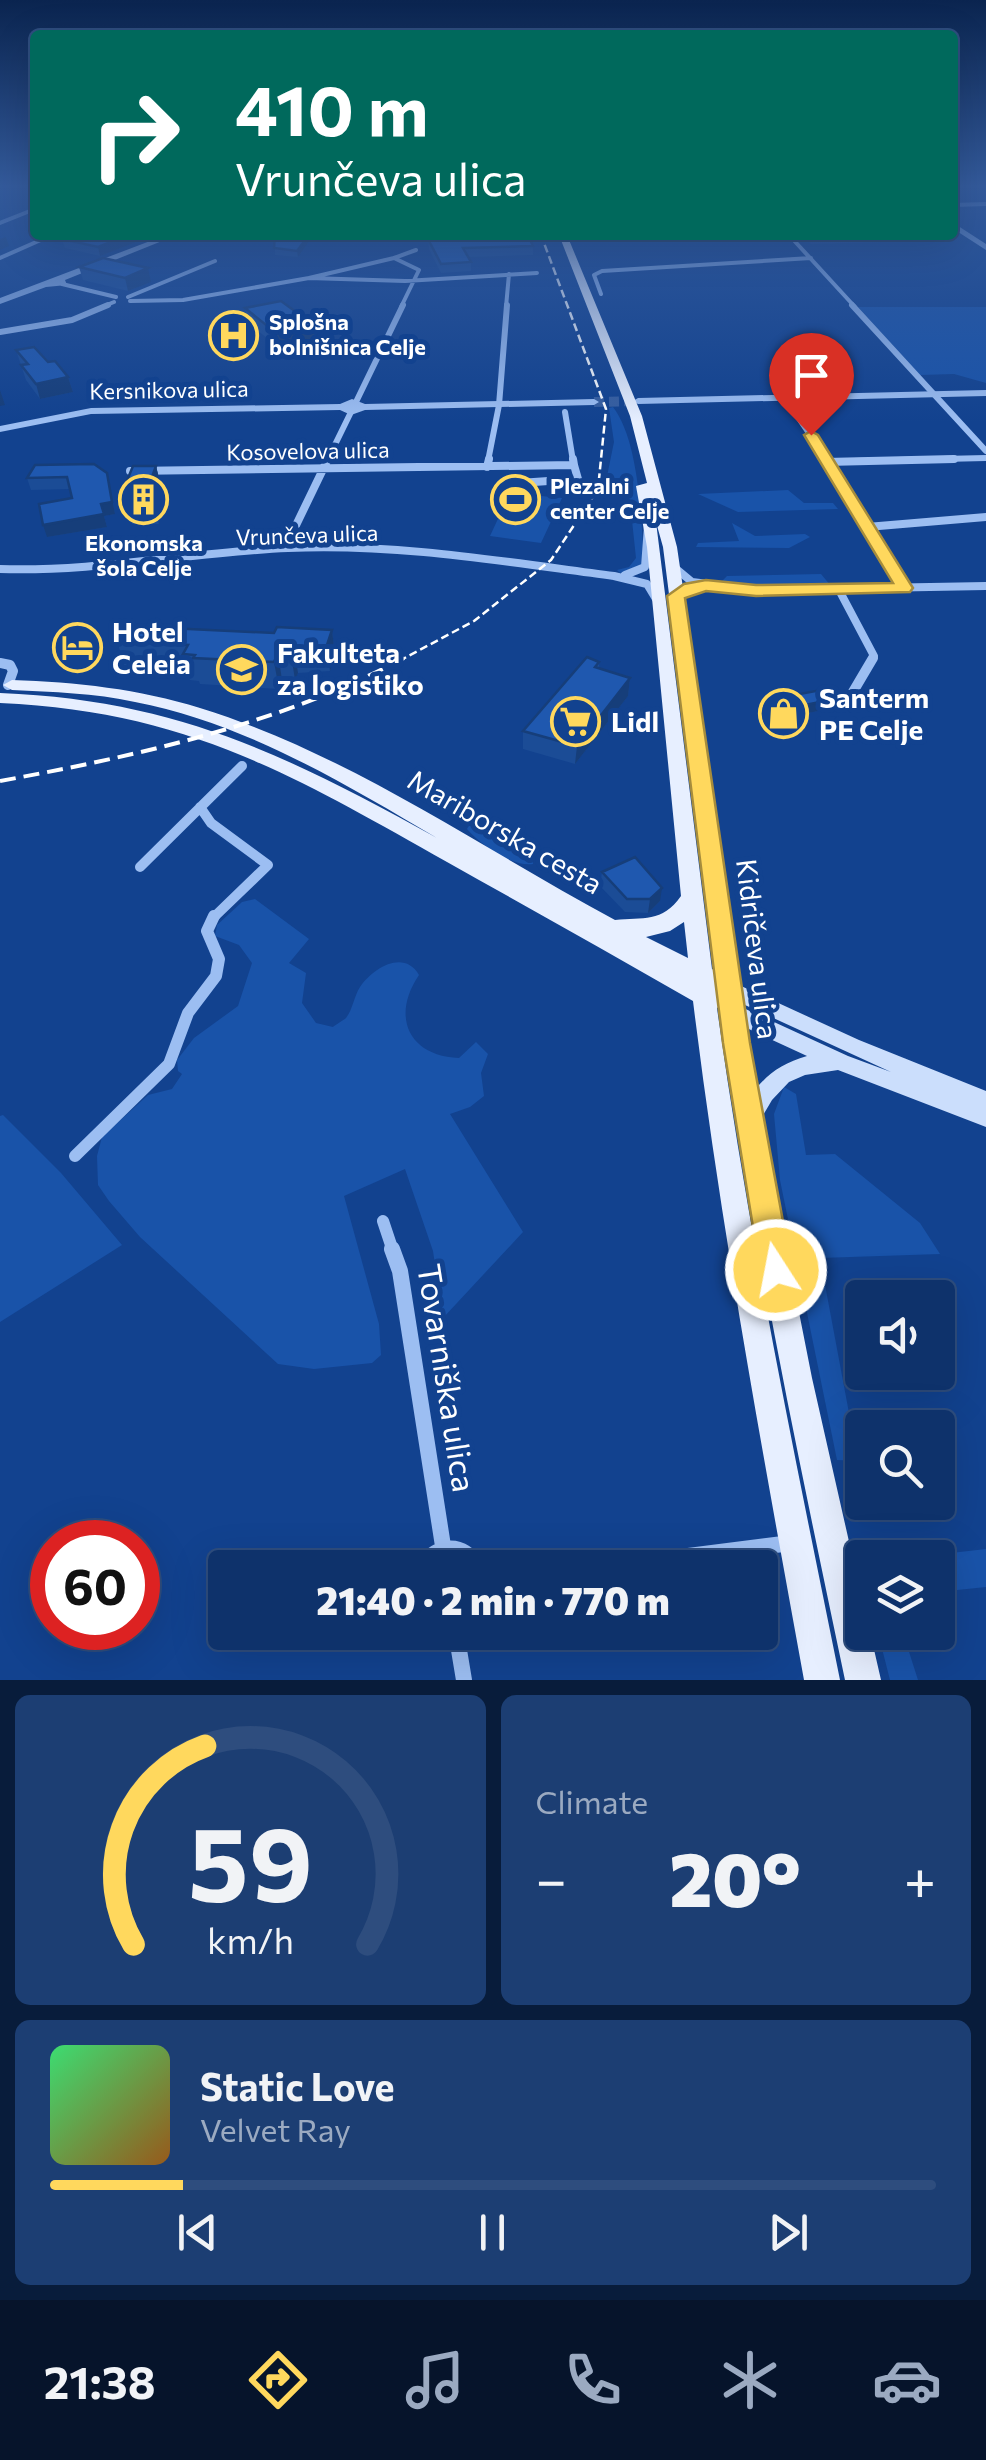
<!DOCTYPE html>
<meta charset="utf-8">
<style>
body{margin:0;font-family:Commissioner,sans-serif;background:#1c3e73;color:#f1f3f6;height:100vh;display:flex;flex-direction:column;font-size:38px;white-space:nowrap}
*{box-sizing:border-box;margin:0}
p{font-size:32px;color:#9baac1}
.icon{flex:none;width:55px;height:55px;fill:none;stroke:currentColor;stroke-width:2;stroke-linecap:round;stroke-linejoin:round}
.map{position:relative;height:1680px;overflow:hidden}
.side{display:flex;flex-direction:column;gap:15px;padding:15px;background:#081c3b;flex:1}
.side>*{flex:none}
.top-card{position:absolute;left:30px;top:30px;width:928px;height:210px;border-radius:10px;box-shadow:0 10px 40px #0002,0 0 0 2px #2e4d7e;background:#00695c;color:#fff;overflow:hidden}
.tools{position:absolute;left:845px;top:1280px;display:grid;gap:20px}
.tools a{display:grid;place-items:center;width:110px;height:110px;border-radius:10px;background:#0e326b;box-shadow:0 10px 40px #0002,0 0 0 2px #2e4d7e;font-size:50px}
.speed{position:absolute;left:30px;top:1520px;display:flex;gap:20px;font-size:50px;font-weight:700;text-align:center}
.speed>*{display:grid;place-content:center;width:130px;height:130px;border-radius:50%;background:#0e326b;box-shadow:0 10px 40px #0002,0 0 0 2px #2e4d7e;line-height:1}
.speed .limit{border:15px solid #d22;background:#fff;color:#111}
.pin{position:absolute;display:grid;place-items:center;width:85px;height:85px;color:#fff;margin:-102px -42px;border-radius:50% 50% 50% 0;rotate:-45deg;box-shadow:0 0 10px #0007}
.pin .icon{rotate:45deg}
.me{position:absolute;width:110px;margin:-55px;rotate:349deg;stroke-linejoin:round;filter:drop-shadow(0 0 8px #0008)}
.turn{display:flex;align-items:center;gap:35px;height:210px;padding:0 40px;font-size:45px}
.turn .icon{width:130px;height:130px;stroke-width:2.5}
.turn b{display:block;font-size:70px;line-height:85px}
.big{font-size:75px;font-weight:800;line-height:1.1}
.side .widget{flex:1;display:flex;flex-direction:column;justify-content:center;gap:15px;min-width:0;padding:0 35px;border-radius:15px;background:#1c3e73}
.side .dial{align-items:center;gap:0}
.dial svg{height:260px;overflow:visible;fill:none;stroke:#2e4d7e;stroke-width:7;stroke-linecap:round;text-anchor:middle}
.dial text{fill:#f1f3f6;stroke:none}
.song{display:flex;align-items:center;gap:30px}
.cover{width:120px;height:120px;border-radius:15px;background:linear-gradient(135deg,hsl(140 70% 55%),hsl(30 70% 35%))}
.played{height:10px;border-radius:5px;background:linear-gradient(90deg,#ffd85d 15%,#2e4d7e 15%)}
.keys{display:flex;justify-content:space-around;direction:ltr}
.heat{display:flex;justify-content:space-between;align-items:center;font-size:55px;direction:ltr}
.side .tiles{flex:1;display:grid;gap:15px;grid-template-columns:1fr 1fr}
.widget:last-child{grid-column:span 2}
.trip{position:absolute;left:208px;top:1550px;width:570px;height:100px;border-radius:10px;background:#0e326b;box-shadow:0 10px 40px #0002,0 0 0 2px #2e4d7e;font-weight:800;line-height:100px;text-align:center}
.dock{display:flex;height:160px;justify-content:space-around;align-items:center;background:#06142b;color:#9baac1}
.dock .icon{width:70px;height:70px}
.dock .selected{color:#ffd85d}
.dock b{font-size:45px;color:#f1f3f6}
.map>svg:first-child{display:block}
</style>
<div class="map">
<svg width="986" height="1680" viewBox="0 0 986 1680">
<rect width="100%" height="100%" fill="#12428f"/>
<path fill="#1953a9" d="M858 307H986V383L954 374 920 375Z
M613 407C639 441 641 517 644 560L642 566 620 573 617 570 629 567 636 558 631 511 624 493 604 491 614 442 609 408Z
M788 490 804 503H833L838 509 738 512 698 494Z
M510 493 562 498 541 543 490 536Z
M732 523 755 536 805 534 810 537 789 548 696 547 698 543 739 541Z
M821 574 831 586H758L722 581 727 576Z
M472 820 479 830 531 852 533 864C511 867 481 845 467 829Z
M255 899 309 939 289 963 306 973 302 1003 316 1023 333 1027C334 1026 345 1019 346 1018 353 1009 354 996 360 987 373 968 404 949 419 975 391 1016 408 1056 459 1058L476 1042 488 1054 481 1073 484 1096 470 1107 450 1114 523 1232 443 1318 433 1251 405 1169 344 1196 379 1324 381 1355 372 1363 314 1369 278 1364 140 1237 109 1201 98 1185 97 1156 102 1137 148 1095 172 1089 182 1074 178 1071 177 1060 194 1038 238 1006 252 963 239 945 215 936 217 925 242 902Z
M784 1087 796 1094 806 1155 835 1154 920 1223 940 1254 820 1258 858 1461 837 1460 780 1180 774 1114Z
M3 1115 61 1173 122 1245 0 1322V1116Z
M986 1549V1587L938 1592V1558L916 1557Z
M878 1633H903L918 1680H890Z"/>
<g fill="none" stroke-linecap="round" stroke-linejoin="round">
<path stroke="#365ea0" stroke-width="10" stroke-dasharray="10 5" stroke-linecap="butt" d="M594 402 638 401"/>
<path stroke="#9cbef2" stroke-width="4" d="M952 205 986 204
M0 223 35 209
M789 235 855 307
M0 258 52 235
M394 258 309 278 405 281 537 273
M62 284 116 297
M601 294 594 275 602 271 811 258
M128 297 215 261
M130 301 183 300 309 278
M102 307 114 302
M401 307 419 270 394 258 416 250
M506 307 509 274"/>
<path stroke="#9cbef2" stroke-width="6" d="M852 305 986 451
M0 332 72 320 108 305
M786 399 828 461
M356 402 403 305
M565 412 573 461
M327 461 351 412
M488 461 499 405 507 305
M854 461 986 458"/>
<path stroke="#9cbef2" stroke-width="8" d="M573 459 574 465
M826 459 904 588
M826 462 954 459
M487 467 489 459
M130 471 574 465 578 479 519 483
M867 527 986 517
M285 548 328 459
M674 567 692 582 756 590 986 586
M0 569C97 572 192 552 288 548 397 543 506 562 614 576L647 584 656 599
M625 575 645 567 648 526
M839 590 874 656 871 661"/>
<path stroke="#9cbef2" stroke-width="10" d="M0 663 10 665 13 671 8 685
M847 702 873 658
M200 807 211 823 268 865 213 918
M140 867 242 766"/>
<path stroke="#9cbef2" stroke-width="12" d="M75 1156 169 1064 188 1013 216 976 219 959 207 931 214 916
M383 1221 393 1251"/>
<path stroke="#9cbef2" stroke-width="16" d="M392 1249 400 1271 443 1546
M420 1568C438 1543 462 1541 479 1568
M594 1568 791 1543
M456 1632 464 1680"/>
<path fill="#9cbef2" fill-rule="evenodd" d="M952 222 986 244V250L952 228Z
M166 235H177L65 280 67 285 46 287 0 304V298Z
M986 390V396L638 404 633 401 638 398Z
M352 399 365 404 594 399 599 402 594 405 365 410 351 415 340 410 91 414 0 432V426L91 408 340 404Z"/>
<path fill="#cbdefc" fill-rule="evenodd" d="M728 980 859 1040 986 1091V1127L838 1070 805 1075 789 1082 772 1100 756 1127 748 1130 740 1127 737 1120C753 1087 771 1066 807 1056L725 1018 722 1012 725 1006 732 1004 739 1006 848 1056 891 1072 721 994 718 988 721 982Z"/>
<path fill="#e7efff" fill-rule="evenodd" d="M559 235H567L642 416 677 547 761 1120 812 1378 862 1599V1632H870L881 1680H845C798 1456 750 1232 721 1005L717 1008C748 1233 795 1457 840 1680H804C763 1454 721 1229 693 1001 611 954 529 908 447 862 291 774 185 711 0 703V693C177 700 286 755 437 838 342 782 244 723 135 702 94 693 53 692 12 690L3 685 12 680C76 682 139 689 200 708 349 754 479 847 615 920 643 917 662 923 681 896L647 547 636 486 647 483 630 416ZM656 522 663 547 717 971 712 969ZM684 922 688 958 646 937 670 931Z"/>
<path stroke="#fff" stroke-width="2.5" stroke-dasharray="8 4" stroke-linecap="butt" d="M399 661 474 621 551 560 598 489 606 409 541 235"/>
<path stroke="#fff" stroke-width="4" stroke-dasharray="16 8" stroke-linecap="butt" d="M0 781C137 756 280 724 404 658"/>
</g>
<path fill="#1b4c96" d="M73 235H146L147 238 100 256 65 248 62 239Z
M275 235H322V240H310L298 257 275 255Z
M802 235H921L919 241 811 244Z
M428 239 533 246V255L468 257 471 262V271L441 273 429 249Z
M79 267 151 282 128 291 83 280Z
M245 308 315 340 278 347 247 322Z
M16 350 48 362 68 377 73 392 40 399 26 380Z
M156 466 159 478 153 494 159 524H132L129 512 122 513Z
M107 473 115 514 104 516 107 527 47 537 72 498 70 489 31 490 27 478Z
M332 630 335 656 330 671 298 673 295 680H282L279 689 200 684 199 681 190 680 187 671 125 667 117 641Z
M599 662V668L630 678 628 696 575 764 523 749V731Z
M767 700 828 709 773 720 765 709Z
M602 872 660 901 648 913 625 912 600 886Z"/>
<path fill="#163e7a" d="M129 235H146L147 238 100 256 98 247Z
M309 235 310 240 298 257 297 251Z
M6 237 9 246 0 250V239Z
M148 268 151 282 128 291 125 278Z
M314 325 315 340 278 347 276 333Z
M68 377 73 392 40 399 36 384Z
M0 390 5 405 0 406Z
M156 466 159 478 153 494 159 524 150 482Z
M107 473 115 514 104 516 107 527 47 537 43 525 101 504Z
M127 499 130 511 122 513 119 500Z
M332 630 335 656 330 671 327 645Z
M294 647 298 673 295 680 291 654Z
M278 653 282 680 279 689 274 662Z
M630 678 628 696 575 764 577 746Z
M830 700 828 709 773 720 775 711Z
M662 888 660 901 648 913 650 899Z"/>
<path fill="#1f58af" stroke="#163e7a" stroke-width="2.5" d="M73 235H129L98 247 62 239Z
M275 235H309L297 251 274 248Z
M442 235H528L533 246 463 248 471 262 441 264 428 239Z
M103 258 148 268 125 278 79 267Z
M281 301 314 325 276 333 245 308Z
M34 347 48 362 55 361 68 377 36 384 21 365 28 364 16 350Z
M94 464 107 473 112 502 101 504 104 514 43 525 39 504 72 498 67 477 27 478 35 465Z
M133 466H156L150 482 156 511H129L127 499 119 500Z
M126 626 274 633 277 627 332 630 327 645 294 647 291 654 278 653 274 662 193 658 195 655 183 654 188 645 117 641Z
M587 657 599 662 595 667 630 678 577 746 523 731Z
M821 690 830 700 775 711 767 700Z
M635 857 662 888 650 899H627L602 872Z"/>
<linearGradient id="sky" x2="0" y2="1"><stop stop-color="#0a244f"/><stop offset="0.44" stop-color="#335a9b"/><stop offset="1" stop-color="#335a9b" stop-opacity="0"/></linearGradient>
<rect width="986" height="422" fill="url(#sky)"/>
<path fill="#ffd85d" stroke="#a68c3c" stroke-width="2.5" d="M811 431 818 435 913 588 910 592 756 596 706 591 685 598 750 1043 792 1270 788 1282 776 1286 765 1282 760 1270 723 1043 667 596 684 584 706 580 756 585 893 583 804 435Z"/>
<defs>
<symbol id="hospital-ring" viewBox="-11 -11 22 22"><circle r="9.5" fill="#12428f" stroke="#ffd85d" stroke-width="1.5"/><path d="M-5-5h3v3.5h4V-5h3V5h-3V1.5h-4V5h-3Z" fill="#ffd85d"/></symbol>
<symbol id="building-ring" viewBox="-11 -11 22 22"><circle r="9.5" fill="#12428f" stroke="#ffd85d" stroke-width="1.5"/><path d="M-4-6H4V6H1V3H-1V6H-4ZM-2.5-4.3h1.7v1.8h-1.7ZM.8-4.3h1.7v1.8H.8ZM-2.5-1h1.7V.8h-1.7ZM.8-1h1.7V.8H.8Z" fill="#ffd85d"/></symbol>
<symbol id="stadium-ring" viewBox="-11 -11 22 22"><circle r="9.5" fill="#12428f" stroke="#ffd85d" stroke-width="1.5"/><path d="M0-5a6.5 5 0 1 0 0 10a6.5 5 0 1 0 0-10ZM-3.5-1.8h7v3.6h-7Z" fill="#ffd85d"/></symbol>
<symbol id="hotel-ring" viewBox="-11 -11 22 22"><circle r="9.5" fill="#12428f" stroke="#ffd85d" stroke-width="1.5"/><path d="M-6-4.5h1.5V1H6V5H4.5V3h-9V5H-6ZM-4 0a1.8 1.8 0 1 1 3.6 0ZM.5 0V-2.5h3Q6-2.5 6 0Z" fill="#ffd85d"/></symbol>
<symbol id="university-ring" viewBox="-11 -11 22 22"><circle r="9.5" fill="#12428f" stroke="#ffd85d" stroke-width="1.5"/><path d="M0-5L7-2L0 1L-7-2ZM-4 1L0 2.5L4 1V4Q0 6-4 4Z" fill="#ffd85d"/></symbol>
<symbol id="shop-ring" viewBox="-11 -11 22 22"><circle r="9.5" fill="#12428f" stroke="#ffd85d" stroke-width="1.5"/><path d="M-5-2.5h2.3a2.7 3.5 0 0 1 5.4 0H5L5.5 6h-11ZM-1.5-2.5h3a1.5 2.3 0 0 0-3 0Z" fill="#ffd85d"/></symbol>
<symbol id="supermarket-ring" viewBox="-11 -11 22 22"><circle r="9.5" fill="#12428f" stroke="#ffd85d" stroke-width="1.5"/><path d="M-6-5.5h2.5l.6 2H6L4.5 2H-2.5L-4.4-4H-6ZM-1.5 3.2a1.3 1.3 0 1 0 .1 0ZM3 3.2a1.3 1.3 0 1 0 .1 0Z" fill="#ffd85d"/></symbol>
</defs>
<g fill-rule="evenodd">
<use href="#hospital-ring" x="206" y="308" width="55" height="55"/>
<use href="#building-ring" x="116" y="472" width="55" height="55"/>
<use href="#stadium-ring" x="488" y="472" width="55" height="55"/>
<use href="#hotel-ring" x="50" y="620" width="55" height="55"/>
<use href="#university-ring" x="214" y="642" width="55" height="55"/>
<use href="#shop-ring" x="756" y="686" width="55" height="55"/>
<use href="#supermarket-ring" x="548" y="694" width="55" height="55"/>
</g>
<g text-anchor="middle" stroke-width="10" stroke-linejoin="round" paint-order="stroke">
<g font-size="22" font-weight="bold" fill="#fff" stroke="#12428f" text-anchor="start">
<text x="269" y="330">Splošna<tspan x="269" dy="25">bolnišnica Celje</tspan></text>
<text x="550" y="494">Plezalni<tspan x="550" dy="25">center Celje</tspan></text>
<text x="144" y="551" text-anchor="middle">Ekonomska<tspan x="144" dy="25">šola Celje</tspan></text>
</g>
<g font-size="22" fill="#fff" stroke="#12428f">
<text transform="translate(169 390) rotate(-1)" y="8">Kersnikova ulica</text>
<text transform="translate(308 451) rotate(-1)" y="8">Kosovelova ulica</text>
<text transform="translate(307 535) rotate(-2)" y="8">Vrunčeva ulica</text>
</g>
<g font-size="28" font-weight="bold" fill="#fff" stroke="#12428f" text-anchor="start">
<text x="112" y="642">Hotel<tspan x="112" dy="32">Celeia</tspan></text>
<text x="277" y="663">Fakulteta<tspan x="277" dy="32">za logistiko</tspan></text>
<text x="819" y="708">Santerm<tspan x="819" dy="32">PE Celje</tspan></text>
<text x="611" y="732">Lidl</text>
</g>
<g font-size="28" fill="#fff" stroke="#12428f">
<text transform="translate(505 832) rotate(30)" y="10">Mariborska cesta</text>
<text transform="translate(757 949) rotate(83)" y="10">Kidričeva ulica</text>
</g>
<g font-size="32" fill="#fff" stroke="#12428f">
<text transform="translate(446 1378) rotate(81)" y="11">Tovarniška ulica</text>
</g>
</g>
</svg>
<div class="tools">
<a><svg class="icon" aria-label="sound" viewBox="0 0 24 24"><path d="M4 9h4l5-4v14l-5-4H4zM17 9q2 3 0 6"/></svg></a>
<a><svg class="icon" aria-label="search" viewBox="0 0 24 24"><circle cx="10" cy="10" r="6"/><path d="M15 15l6 6"/></svg></a>
<a><svg class="icon" aria-label="layers" viewBox="0 0 24 24"><path d="M12 4l9 5-9 5-9-5zM3 14l9 5 9-5"/></svg></a>
</div>
<div class="speed"><div class="limit">60</div></div>
<div class="pin" style="left:811px;top:435px;background:#d93025"><svg class="icon" aria-label="arrive" viewBox="0 0 24 24"><path d="M6 21V4h12l-3 4 3 4H6"/></svg></div>
<svg class="me" style="left:776px;top:1270px" viewBox="-20 -20 40 40"><circle r="17" fill="#ffd85d" stroke="#fff" stroke-width="3"/><path d="M0-11L8 9 0 5-8 9z" fill="#fff"/></svg>
<div class="trip">21:40 · 2 min · 770 m</div>
<div class="top-card">
<div class="turn"><svg class="icon" aria-label="right" viewBox="0 0 24 24"><path d="M7 20v-9h11M14 6l5 5-5 5"/></svg><div><b>410 m</b>Vrunčeva ulica</div></div>
</div>
</div>
<section class="side">
<div class="tiles">
<div class="widget dial"><svg viewBox="0 0 100 80">
<path d="M14 69A42 42 0 1 1 86 69"/>
<path d="M14 69A42 42 0 0 1 36 8" stroke="#ffd85d"/>
<text x="50" y="56" font-size="32" font-weight="700">59</text>
<text x="50" y="72" font-size="11">km/h</text>
</svg></div>
<div class="widget"><p>Climate</p>
<div class="heat"><a>−</a><b class="big">20°</b><a>+</a></div>
</div>
<div class="widget">
<div class="song"><i class="cover"></i><div><b>Static Love</b><p>Velvet Ray</p></div></div>
<div class="played"></div>
<div class="keys"><svg class="icon" aria-label="previous" viewBox="0 0 24 24"><path d="M18 5L8 12l10 7zM5 5v14"/></svg><svg class="icon" aria-label="pause" viewBox="0 0 24 24"><path d="M8 5v14M16 5v14"/></svg><svg class="icon" aria-label="next" viewBox="0 0 24 24"><path d="M6 5l10 7-10 7zM19 5v14"/></svg></div>
</div>
</div>
</section>
<nav class="dock">
<b>21:38</b>
<svg class="icon selected" aria-label="directions" viewBox="0 0 24 24"><path d="M12 3l9 9-9 9-9-9zM9 14v-3h6M13 9l2 2-2 2"/></svg>
<svg class="icon" aria-label="music" viewBox="0 0 24 24"><path d="M9 18V5l10-2v13"/><circle cx="6" cy="18" r="3"/><circle cx="16" cy="16" r="3"/></svg>
<svg class="icon" aria-label="phone" viewBox="0 0 24 24"><path d="M5 4h4l2 5-3 2q2 4 5 5l2-3 5 2v4C11 20 4 13 5 4z"/></svg>
<svg class="icon" aria-label="climate" viewBox="0 0 24 24"><path d="M12 3v18M4 7l16 10M4 17L20 7"/></svg>
<svg class="icon" aria-label="car" viewBox="0 0 24 24"><path d="M5 17H2v-5l4-1 3-4h7l3 4 3 1v5h-3M9 17h6M6 11h13"/><circle cx="7" cy="17" r="2"/><circle cx="17" cy="17" r="2"/></svg>
</nav>
